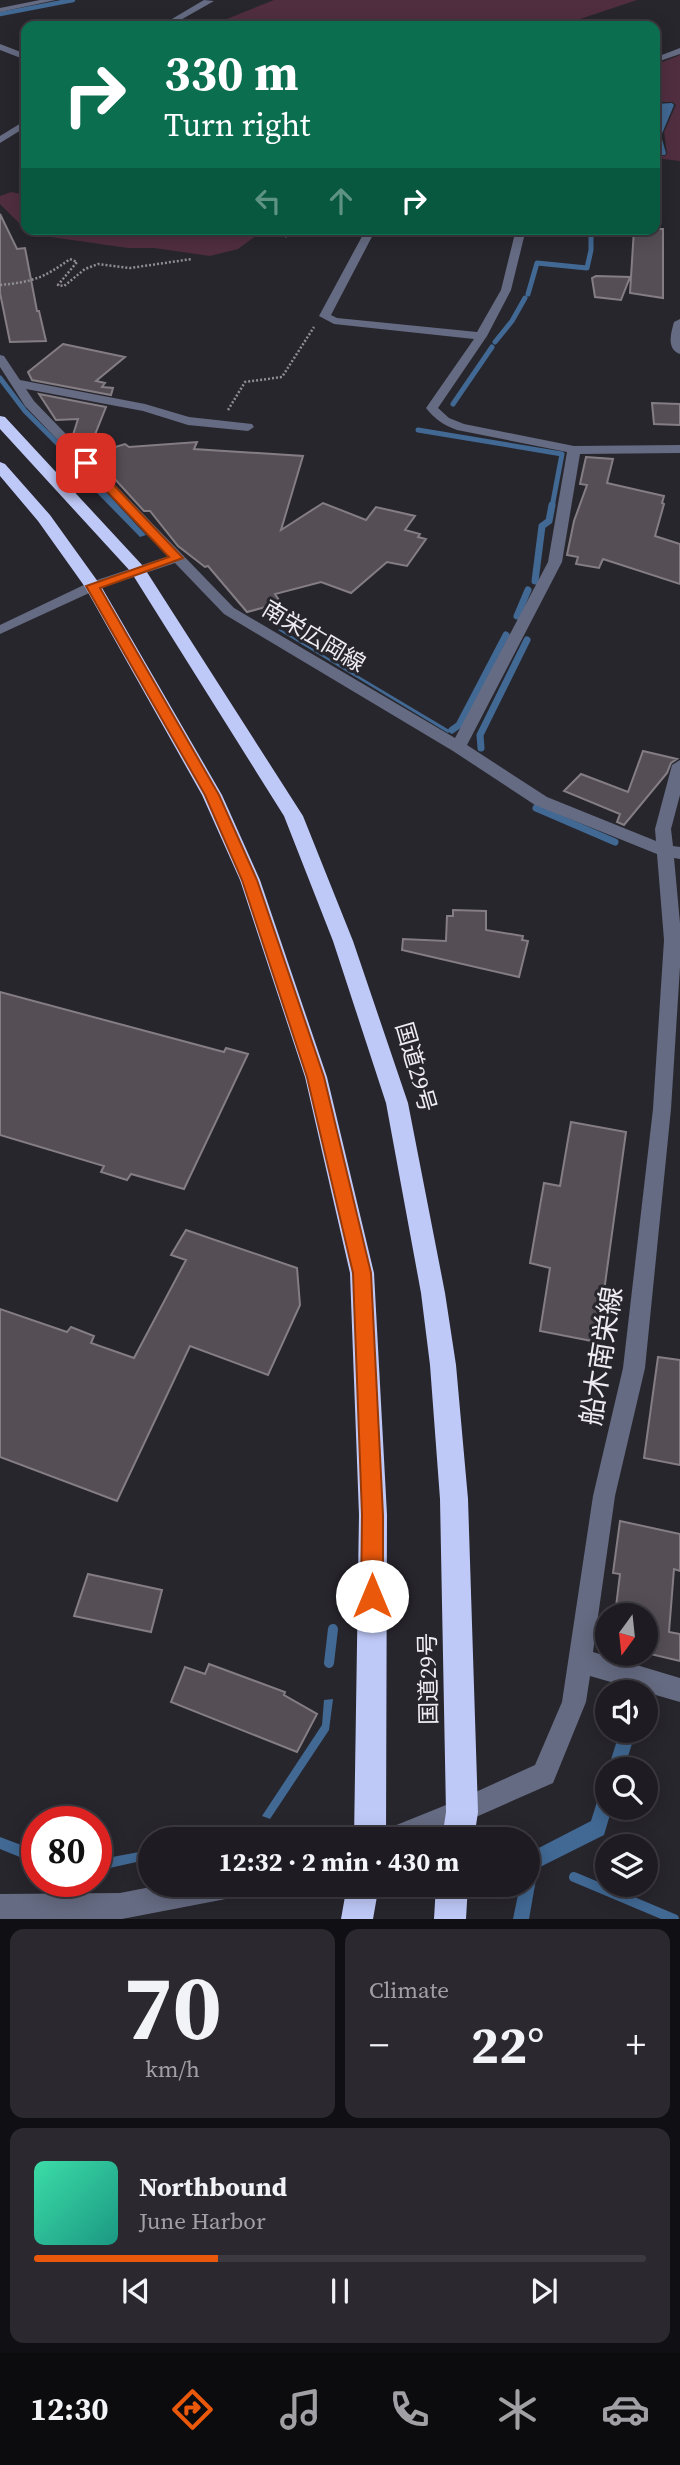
<!DOCTYPE html>
<meta charset="utf-8">
<style>
body{margin:0;font-family:"Source Serif 4","Noto Sans JP",serif;background:#2b292f;color:#f1f3f6;height:100vh;display:flex;flex-direction:column;font-size:26px;white-space:nowrap}
*{box-sizing:border-box;margin:0}
p{font-size:23px;color:#a1a1a5}
.icon{flex:none;width:38px;height:38px;fill:none;stroke:currentColor;stroke-width:2;stroke-linecap:round;stroke-linejoin:round}
.map{position:relative;height:1919px;overflow:hidden}
.side{display:flex;flex-direction:column;gap:10px;padding:10px;background:#100f13;flex:1}
.side>*{flex:none}
.hud{position:absolute;left:21px;top:21px;width:639px;height:214px;border-radius:14px;box-shadow:0 4px 18px #0003,0 0 0 2px #3c3a40;background:#0b6e4f;color:#fff;overflow:hidden}
.needle{width:46px;rotate:195deg}
.controls{position:absolute;left:595px;top:1603px;display:grid;gap:14px}
.controls a{display:grid;place-items:center;width:63px;height:63px;border-radius:50%;background:#1e1c22;box-shadow:0 4px 18px #0003,0 0 0 2px #3c3a40;font-size:35px}
.speed{position:absolute;left:21px;top:1806px;display:flex;gap:14px;font-size:35px;font-weight:700;text-align:center}
.speed>*{display:grid;place-content:center;width:91px;height:91px;border-radius:50%;background:#1e1c22;box-shadow:0 4px 18px #0003,0 0 0 2px #3c3a40;line-height:1}
.speed .limit{border:10px solid #d22;background:#fff;color:#111}
.pin{position:absolute;display:grid;place-items:center;width:60px;height:60px;color:#fff;margin:-30px;border-radius:14px;box-shadow:0 4px 10px #0006}
.me{position:absolute;width:77px;margin:-38px;rotate:0deg;stroke-linejoin:round;filter:drop-shadow(0 0 5px #0008)}
.turn{display:flex;align-items:center;gap:24px;height:147px;padding:0 28px;font-size:32px}
.turn .icon{width:91px;height:91px;stroke-width:2.5}
.turn b{display:block;font-size:49px;line-height:60px}
.lanes{display:flex;align-items:center;height:66px;padding:0 28px;background:#0003;justify-content:center;gap:35px;direction:ltr}
.lanes .off{opacity:.35}
.big{font-size:52px;font-weight:700;line-height:1.1}
.side .card{flex:1;display:flex;flex-direction:column;justify-content:center;gap:10px;min-width:0;padding:0 24px;border-radius:14px;background:#2b292f}
.side .dial{align-items:center;gap:0}
.dial b{font-size:91px;line-height:1}
.song{display:flex;align-items:center;gap:21px}
.cover{width:84px;height:84px;border-radius:10px;background:linear-gradient(135deg,hsl(160 70% 55%),hsl(170 70% 35%))}
.played{height:7px;border-radius:4px;background:linear-gradient(90deg,#ea580c 30%,#3c3a40 30%)}
.keys{display:flex;justify-content:space-around;direction:ltr}
.heat{display:flex;justify-content:space-between;align-items:center;font-size:38px;direction:ltr}
.side .tiles{flex:1;display:grid;gap:10px;grid-template-columns:1fr 1fr}
.card:last-child{grid-column:span 2}
.trip{position:absolute;left:138px;top:1827px;width:402px;height:70px;border-radius:35px;background:#1e1c22;box-shadow:0 4px 18px #0003,0 0 0 2px #3c3a40;font-weight:700;line-height:70px;text-align:center}
.tab-bar{display:flex;height:112px;justify-content:space-around;align-items:center;background:#0c0b0e;color:#a1a1a5}
.tab-bar .icon{width:49px;height:49px}
.tab-bar .current{color:#ea580c}
.tab-bar b{font-size:32px;color:#f1f3f6}
.map>svg:first-child{display:block}
</style>
<div class="map">
<svg width="680" height="1919" viewBox="0 0 680 1919">
<rect width="100%" height="100%" fill="#28262d"/>
<path fill="#502e40" d="M274 0H637L559 26H218L222 21Z
M680 55V161L655 158V155L665 156 667 153 664 132 676 105 673 102H655V65Z
M11 192 26 195V229H265L238 249 210 256 154 248H128L30 234 0 204V196Z"/>
<path fill="#416994" d="M672 103 674 105 661 136 666 153 665 155H655V104Z
M78 462 146 535 140 537 99 495 73 465Z
M280 629 451 731 448 733 278 630Z
M333 1699 329 1730 270 1819 262 1816 322 1725 324 1700Z
M620 1731H636L624 1769H608Z
M607 1770V1808H612L604 1835 538 1868 529 1919H513L520 1885H528L529 1853 591 1821Z
M0 1837 37 1851V1864L0 1849Z
M150 1850V1859L96 1871V1860Z"/>
<g fill="none" stroke-linecap="round" stroke-linejoin="round">
<path stroke="#416994" stroke-width="4.5" d="M0 14 73 0"/>
<path stroke="#416994" stroke-width="5" d="M528 294 537 263 587 268 591 250V229
M495 342 512 321 525 298
M0 378 25 411 66 452
M453 404 492 347
M418 430 562 454 552 507"/>
<path stroke="#416994" stroke-width="7" d="M535 581 542 526 549 521 552 505
M517 616 528 590
M452 730 459 725 506 635
M481 748 480 735 527 640
M536 808 615 842"/>
<path stroke="#416994" stroke-width="10" d="M329 1663 333 1629
M574 1877 674 1919"/>
</g>
<path fill="#554f55" stroke="#847e84" stroke-width="2" d="M0 214 17 249 25 248 37 311H39L46 341 10 342 0 293Z
M634 229H663V298L630 293Z
M596 276 630 277 621 300 595 297 592 278Z
M63 344 125 357 96 381 105 383 102 387 113 388 111 395 32 380 28 372Z
M39 394 106 407 88 452 73 435 78 419 56 420Z
M652 403 680 404V425L654 424Z
M197 442 194 449 303 456 281 530 323 503 366 520 376 507 415 516 405 530 420 534 418 537 426 539 407 566 387 562 351 593 321 582 275 594 281 603 247 612 208 566 205 567 178 546 150 511H144L92 454 125 444 129 447Z
M586 457 613 459 607 483 664 496 662 503 664 504 655 536 680 544V584L603 559 599 568 576 564 578 557 567 555 574 521 587 485 580 484Z
M643 751 677 759 671 763 667 773 624 825 617 822 620 814 564 791 581 774 628 792Z
M453 910 486 911V930L523 936 522 940 528 941 519 977 402 950 403 939 446 941 447 916H453Z
M0 992 224 1052 226 1048 248 1054 184 1189 131 1174 127 1180 101 1172 104 1166 0 1135Z
M571 1122 626 1132 597 1342 540 1331 550 1268 530 1263 544 1183 560 1186Z
M186 1230 297 1268 300 1305 268 1375 190 1346 117 1501 0 1457V1309L67 1332 71 1327 94 1336 91 1343 134 1358 186 1260 171 1255Z
M658 1357 680 1360V1465L644 1458Z
M620 1521 680 1534V1571L674 1569 669 1632 680 1634V1661L646 1653V1615H615L620 1574 613 1573Z
M88 1574 162 1590 151 1632 74 1616Z
M209 1664 285 1692 284 1695 317 1714 297 1752 171 1702 185 1667 205 1674Z"/>
<g fill="none" stroke-linecap="round" stroke-linejoin="round">
<path stroke="#908e94" stroke-width="2.5" stroke-dasharray="2 2" stroke-linecap="butt" d="M285 237 290 229
M0 285C32 282 44 278 70 259L77 262 58 285 64 286 85 269 98 264 130 268 192 259
M228 410 245 382 282 377 314 327"/>
<path fill="#656b82" fill-rule="evenodd" d="M40 0H56L0 12V8Z
M204 0 214 1 170 26H160Z
M0 44 26 54V60L0 50Z
M680 48V54L654 63V58Z
M26 120V127L0 143V136Z
M366 229H376L331 315 337 318 477 332 501 290 516 229H526L511 290 487 336 438 408 449 418 464 424 574 446 680 445V453L580 454 562 562 467 745 547 797 656 841 655 829 672 765 680 760V795L671 829 673 846 680 847V859L674 858 680 923V967L671 1109 645 1368 615 1496 593 1652 680 1678V1702L590 1676 586 1702 553 1783 426 1839H380L384 1830 456 1801 535 1765 562 1702 593 1496 623 1368 653 1109 664 940 657 854 535 805 453 751 224 614 175 563 98 589 0 634V625L88 583 169 556 25 406 0 367V355L4 356 20 380 145 404 189 417 252 424 254 427 248 431 188 425 143 411 26 389 34 401 234 608 455 738 548 562 567 452 457 430C443 425 435 419 426 408L474 339 334 324 319 316Z
M680 319V354C666 349 671 333 674 322Z
M161 1885H244L240 1894 231 1898 122 1919H0V1894L120 1893Z"/>
<path fill="#bfc9f8" fill-rule="evenodd" d="M0 416 5 417 143 566 303 816 353 941 408 1103 445 1293 456 1365 468 1499 478 1812 474 1839H442L446 1812 440 1499 430 1365 421 1293 386 1103 333 941 284 816 131 572 0 429Z
M0 462 5 464 50 515 101 586 222 795 260 880 327 1077 374 1273 387 1515 386 1839H354L359 1515 350 1273 305 1077 240 880 202 795 85 587 38 521 0 476Z
M347 1885H379L373 1919H341Z
M436 1885H468L466 1919H434Z"/>
</g>
<path fill="#ea580c" stroke="#983908" stroke-width="2" d="M82 460H90L183 558 100 588 219 795 257 880 324 1077 371 1273 383 1515V1596L380 1603 372 1606 364 1603 361 1596 362 1515 353 1273 307 1077 242 880 205 795 86 586 169 557 82 465Z"/>
<g text-anchor="middle" stroke-width="6" stroke-linejoin="round" paint-order="stroke">
<g font-size="23" fill="#eeecf1" stroke="#28262d">
<text transform="translate(314 636) rotate(31)" y="8">南栄広岡線</text>
<text transform="translate(416 1067) rotate(74)" y="8">国道29号</text>
<text transform="translate(428 1679) rotate(-91)" y="8">国道29号</text>
</g>
<g font-size="28" fill="#eeecf1" stroke="#28262d">
<text transform="translate(601 1356) rotate(-81)" y="10">船木南栄線</text>
</g>
</g>
</svg>
<div class="controls">
<a><svg class="needle" viewBox="-14 -14 28 28"><path d="M0-13l5 13h-10z" fill="#e53935"/><path d="M0 13l5-13h-10z" fill="#a1a1a5"/></svg></a>
<a><svg class="icon" aria-label="sound" viewBox="0 0 24 24"><path d="M4 9h4l5-4v14l-5-4H4zM17 9q2 3 0 6"/></svg></a>
<a><svg class="icon" aria-label="search" viewBox="0 0 24 24"><circle cx="10" cy="10" r="6"/><path d="M15 15l6 6"/></svg></a>
<a><svg class="icon" aria-label="layers" viewBox="0 0 24 24"><path d="M12 4l9 5-9 5-9-5zM3 14l9 5 9-5"/></svg></a>
</div>
<div class="speed"><div class="limit">80</div></div>
<div class="pin" style="left:86px;top:463px;background:#d93025"><svg class="icon" aria-label="arrive" viewBox="0 0 24 24"><path d="M6 21V4h12l-3 4 3 4H6"/></svg></div>
<svg class="me" style="left:372px;top:1596px" viewBox="-20 -20 40 40"><circle r="19" fill="#fff"/><path d="M0-13L10 11 0 6-10 11z" fill="#ea580c"/></svg>
<div class="trip">12:32 · 2 min · 430 m</div>
<div class="hud">
<div class="turn"><svg class="icon" aria-label="right" viewBox="0 0 24 24"><path d="M7 20v-9h11M14 6l5 5-5 5"/></svg><div><b>330 m</b>Turn right</div></div>
<div class="lanes"><svg class="icon off" aria-label="left" viewBox="0 0 24 24"><path d="M17 20v-9H6M10 6l-5 5 5 5"/></svg><svg class="icon off" aria-label="ahead" viewBox="0 0 24 24"><path d="M12 20V5M6 11l6-6 6 6"/></svg><svg class="icon" aria-label="right" viewBox="0 0 24 24"><path d="M7 20v-9h11M14 6l5 5-5 5"/></svg></div>
</div>
</div>
<section class="side">
<div class="tiles">
<div class="card dial"><b>70</b><p>km/h</p></div>
<div class="card"><p>Climate</p>
<div class="heat"><a>−</a><b class="big">22°</b><a>+</a></div>
</div>
<div class="card">
<div class="song"><i class="cover"></i><div><b>Northbound</b><p>June Harbor</p></div></div>
<div class="played"></div>
<div class="keys"><svg class="icon" aria-label="previous" viewBox="0 0 24 24"><path d="M18 5L8 12l10 7zM5 5v14"/></svg><svg class="icon" aria-label="pause" viewBox="0 0 24 24"><path d="M8 5v14M16 5v14"/></svg><svg class="icon" aria-label="next" viewBox="0 0 24 24"><path d="M6 5l10 7-10 7zM19 5v14"/></svg></div>
</div>
</div>
</section>
<nav class="tab-bar">
<b>12:30</b>
<svg class="icon current" aria-label="directions" viewBox="0 0 24 24"><path d="M12 3l9 9-9 9-9-9zM9 14v-3h6M13 9l2 2-2 2"/></svg>
<svg class="icon" aria-label="music" viewBox="0 0 24 24"><path d="M9 18V5l10-2v13"/><circle cx="6" cy="18" r="3"/><circle cx="16" cy="16" r="3"/></svg>
<svg class="icon" aria-label="phone" viewBox="0 0 24 24"><path d="M5 4h4l2 5-3 2q2 4 5 5l2-3 5 2v4C11 20 4 13 5 4z"/></svg>
<svg class="icon" aria-label="climate" viewBox="0 0 24 24"><path d="M12 3v18M4 7l16 10M4 17L20 7"/></svg>
<svg class="icon" aria-label="car" viewBox="0 0 24 24"><path d="M5 17H2v-5l4-1 3-4h7l3 4 3 1v5h-3M9 17h6M6 11h13"/><circle cx="7" cy="17" r="2"/><circle cx="17" cy="17" r="2"/></svg>
</nav>
